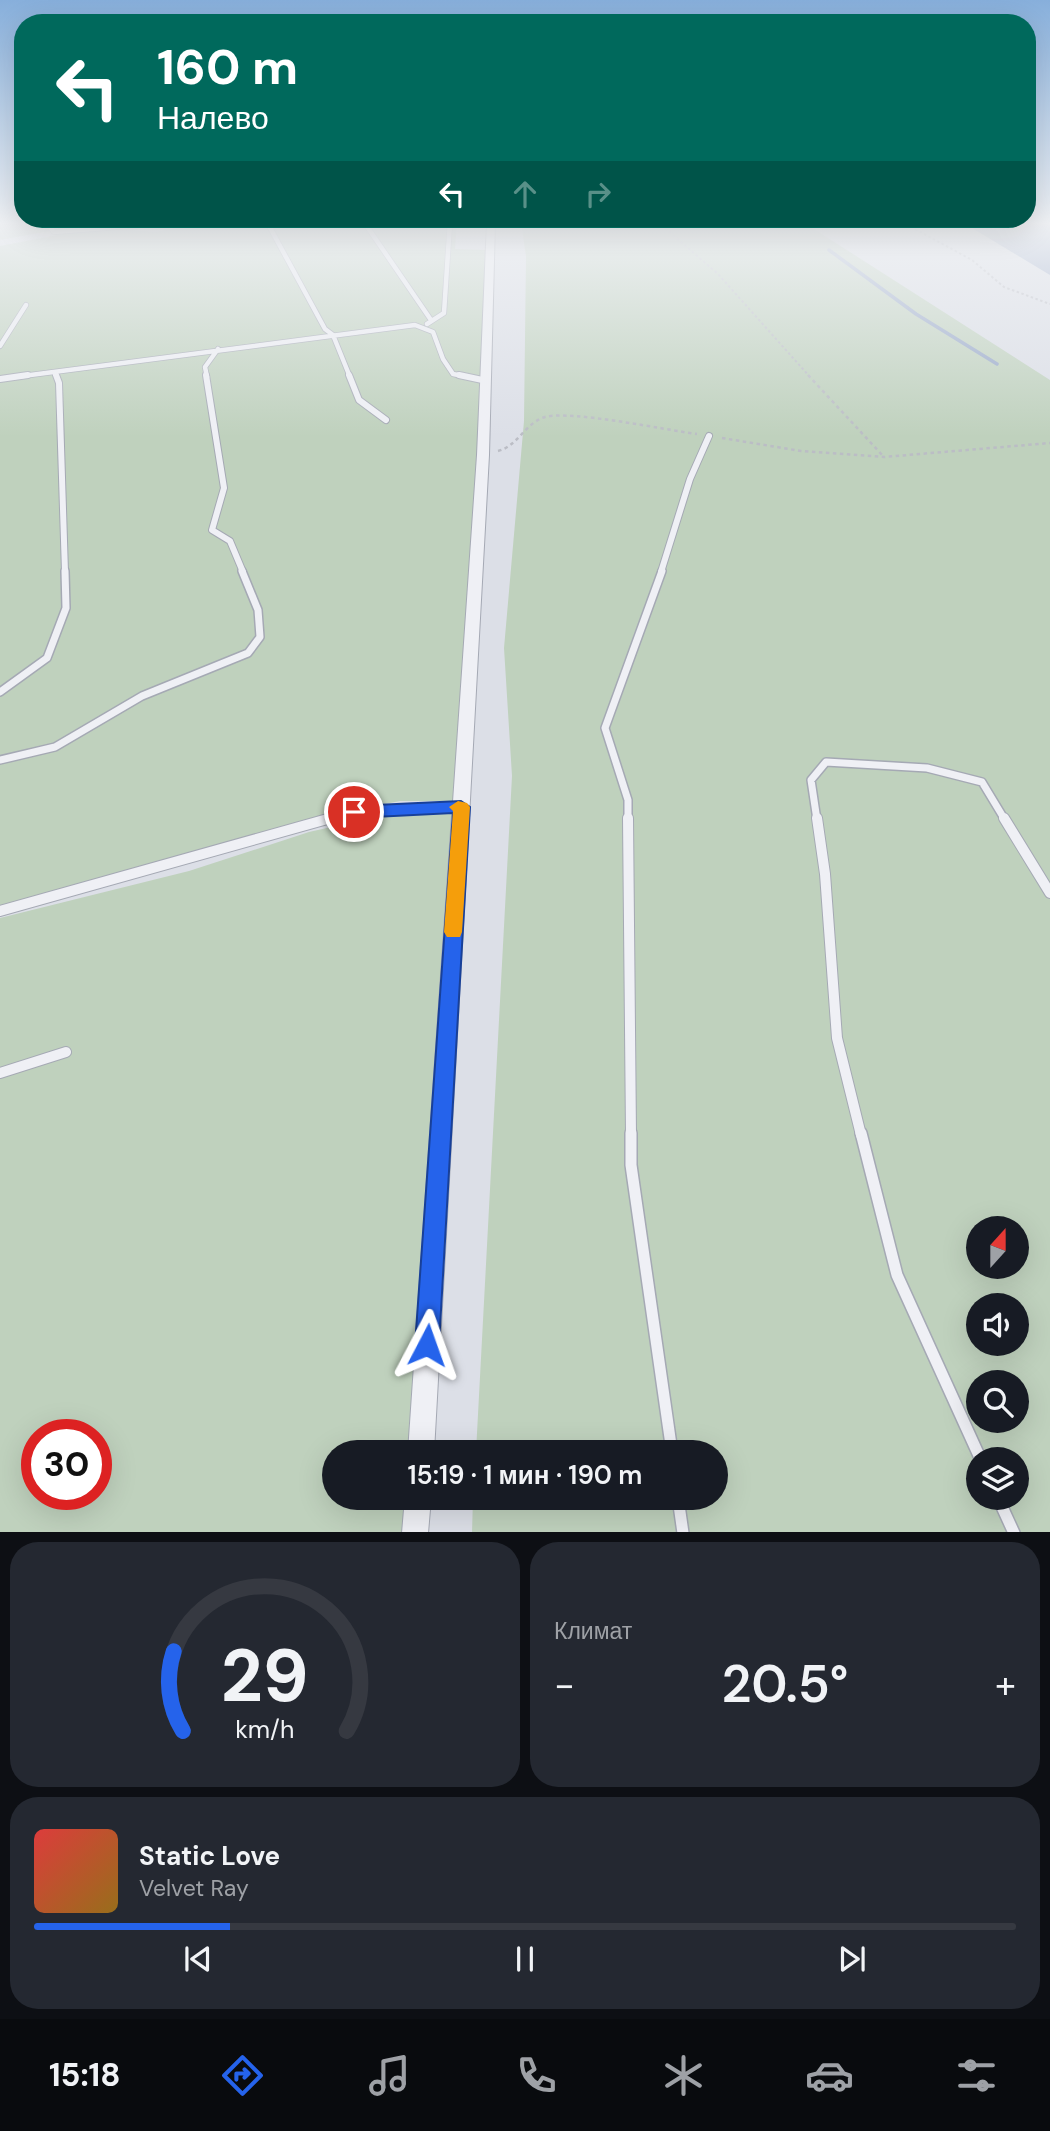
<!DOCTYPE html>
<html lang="ru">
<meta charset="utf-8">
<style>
body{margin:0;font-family:"DM Sans",sans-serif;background:#242831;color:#f1f3f6;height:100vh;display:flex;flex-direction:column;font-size:26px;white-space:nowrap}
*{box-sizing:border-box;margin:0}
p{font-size:23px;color:#9ea1a6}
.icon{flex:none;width:38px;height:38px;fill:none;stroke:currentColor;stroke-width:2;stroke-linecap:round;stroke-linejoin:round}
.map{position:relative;height:1532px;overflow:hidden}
.panel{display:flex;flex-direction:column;gap:10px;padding:10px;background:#0d0f14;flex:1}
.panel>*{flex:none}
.hud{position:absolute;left:14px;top:14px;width:1022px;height:214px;border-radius:28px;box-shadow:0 7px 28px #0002;background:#00695c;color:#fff;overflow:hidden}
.needle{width:46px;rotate:21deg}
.tools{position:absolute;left:966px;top:1216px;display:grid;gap:14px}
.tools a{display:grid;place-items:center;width:63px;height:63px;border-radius:50%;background:#171b24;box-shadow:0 7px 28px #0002;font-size:35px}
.speed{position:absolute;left:21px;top:1419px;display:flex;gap:14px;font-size:35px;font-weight:700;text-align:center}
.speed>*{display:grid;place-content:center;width:91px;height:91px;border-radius:50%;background:#171b24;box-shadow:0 7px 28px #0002;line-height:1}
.speed .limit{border:10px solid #d22;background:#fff;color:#111}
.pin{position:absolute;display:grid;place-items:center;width:60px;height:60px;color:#fff;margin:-30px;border:4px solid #fff;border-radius:50%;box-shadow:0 2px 7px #0007}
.me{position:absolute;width:77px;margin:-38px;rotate:4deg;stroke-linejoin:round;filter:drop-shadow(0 0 5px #0008)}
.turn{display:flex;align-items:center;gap:24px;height:147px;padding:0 28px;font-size:32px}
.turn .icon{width:91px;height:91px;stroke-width:2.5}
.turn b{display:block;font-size:49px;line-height:60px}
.lanes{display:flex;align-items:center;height:66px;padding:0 28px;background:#0003;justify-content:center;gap:35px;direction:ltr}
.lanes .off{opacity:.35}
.big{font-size:52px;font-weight:600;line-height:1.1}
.panel .card{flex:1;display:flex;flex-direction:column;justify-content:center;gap:10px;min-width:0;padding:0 24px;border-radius:28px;background:#242831}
.panel .dial{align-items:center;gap:0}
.dial svg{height:182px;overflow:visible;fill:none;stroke:#363941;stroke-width:7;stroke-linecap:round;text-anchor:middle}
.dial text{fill:#f1f3f6;stroke:none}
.song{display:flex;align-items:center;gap:21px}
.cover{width:84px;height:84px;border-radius:10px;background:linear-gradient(135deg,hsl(0 70% 55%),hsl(40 70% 35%))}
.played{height:7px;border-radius:4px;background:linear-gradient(90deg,#2563eb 20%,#363941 20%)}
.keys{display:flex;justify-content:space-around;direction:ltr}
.heat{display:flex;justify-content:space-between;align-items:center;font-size:38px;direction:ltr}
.panel .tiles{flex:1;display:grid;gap:10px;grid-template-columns:1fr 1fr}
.card:last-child{grid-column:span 2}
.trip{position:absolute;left:322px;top:1440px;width:406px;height:70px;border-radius:35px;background:#171b24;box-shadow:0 7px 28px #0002;font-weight:600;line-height:70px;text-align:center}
.menu{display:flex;height:112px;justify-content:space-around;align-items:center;background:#090b0e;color:#9ea1a6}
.menu .icon{width:49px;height:49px}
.menu .on{color:#2563eb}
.menu b{font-size:32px;color:#f1f3f6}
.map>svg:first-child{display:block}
</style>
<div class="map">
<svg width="1050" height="1533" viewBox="0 0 1050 1533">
<rect width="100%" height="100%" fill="#dcdfe7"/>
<path fill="#bfd1bd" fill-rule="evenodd" d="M0 222H173L60 229 0 240Z
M200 222H457L455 249 493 250 484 283 483 385 464 801H400L314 818 0 907V246L68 233 110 229 157 232Z
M521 222H803L1050 380V1532L472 1533 473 1498H716V1452H476L512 776 504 648 524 421 526 256ZM978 1228H1017V1267H978ZM978 1306H1017V1344H978ZM978 1382H1017V1421H978ZM978 1460H1017V1498H978Z
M462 811 448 1159 424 1452H334V1498H421L418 1532H0V918L189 871 309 832 398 812ZM37 1435H96V1494H37Z"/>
<path fill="#96a7c8" d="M962 222H1050V275Z"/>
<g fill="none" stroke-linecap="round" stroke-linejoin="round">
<path stroke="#96a7c8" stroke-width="3.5" d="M829 250 916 314 997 364"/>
<defs>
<path id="lane-far4" d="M46 222 54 232 179 222
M267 222 325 329 333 335 350 377
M364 222 431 320
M427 324 444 313 450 222
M0 346 26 305
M55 372 57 377
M15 377 415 325 433 332 443 359 453 374 468 377
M207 377 205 367 218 349"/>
<path id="lane-far3" d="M56 375 59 383 65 572
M206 375 224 488 212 530 230 541 243 572
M349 375 359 400 386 420
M459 375 487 381
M0 379 28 375
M661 572 690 479 709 436"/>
<path id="lane-far2" d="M0 692 47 658 66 608 65 571
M0 760 55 747 142 696 248 653 260 637 258 610 242 571
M325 820 354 812 461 807
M628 820V800L605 728 662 571
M817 820 811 780 826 762 927 768 982 782 1005 820"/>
<path id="lane-far1" d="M628 818 631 1135
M817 818 825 874 837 1038 861 1135
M1004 818 1050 893
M0 911 331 818
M0 1073 66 1052"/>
<path id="lane" d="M631 1133V1165L672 1452
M861 1133 897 1275 981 1460
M678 1498 683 1533
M998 1498 1014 1533"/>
<path id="street" d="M487 222H495L489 455 434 1452H408L477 455Z
M405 1498H431L428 1533H402Z"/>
</defs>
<use href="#lane-far4" stroke="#a5a9b4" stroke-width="6"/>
<use href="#lane-far3" stroke="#a5a9b4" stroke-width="8"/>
<use href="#lane-far2" stroke="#a5a9b4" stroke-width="10"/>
<use href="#lane-far1" stroke="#a5a9b4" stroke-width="12"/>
<use href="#lane" stroke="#a5a9b4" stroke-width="14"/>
<use href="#street" stroke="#a5a9b4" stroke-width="2"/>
<path stroke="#bbbdc5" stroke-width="2" stroke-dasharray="2.5 2.5" stroke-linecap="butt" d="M658 222 718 274 810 377
M902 222 972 260 1004 287 1050 304
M666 227 739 222"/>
<path stroke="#bbbdc5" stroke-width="2.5" stroke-dasharray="3.5 3.5" stroke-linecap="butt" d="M808 375 884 457
M722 438 801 451 884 457 1050 443
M498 451C518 446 525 423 545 417 571 410 666 430 697 434"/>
<use href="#lane-far4" stroke="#eff0f5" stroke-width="4.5"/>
<use href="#lane-far3" stroke="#eff0f5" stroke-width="6"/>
<use href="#lane-far2" stroke="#eff0f5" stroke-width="7"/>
<use href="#lane-far1" stroke="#eff0f5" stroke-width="10"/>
<use href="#lane" stroke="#eff0f5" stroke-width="11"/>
<use href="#street" fill="#eff0f5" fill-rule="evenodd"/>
</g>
<linearGradient id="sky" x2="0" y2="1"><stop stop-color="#87afdb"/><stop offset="0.51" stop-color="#eff1f4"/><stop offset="1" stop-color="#eff1f4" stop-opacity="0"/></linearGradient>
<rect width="1050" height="437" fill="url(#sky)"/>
<path fill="#2563eb" stroke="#184099" stroke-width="2" d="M461 801 470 807 439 1345 436 1353 427 1357 419 1353 415 1345 453 813 354 818 346 812 354 806Z"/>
<path fill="#f59e0b" d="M458 801 467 803 470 807 462 932 460 937H447L444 932 453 811 449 807Z"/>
</svg>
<div class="tools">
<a><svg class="needle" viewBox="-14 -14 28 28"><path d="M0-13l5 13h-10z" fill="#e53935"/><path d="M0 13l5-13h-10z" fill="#9ea1a6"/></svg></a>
<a><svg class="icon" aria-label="sound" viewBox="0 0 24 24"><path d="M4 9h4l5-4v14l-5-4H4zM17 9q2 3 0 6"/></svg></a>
<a><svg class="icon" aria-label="search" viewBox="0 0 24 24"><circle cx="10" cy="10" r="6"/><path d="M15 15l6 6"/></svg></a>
<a><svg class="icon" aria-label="layers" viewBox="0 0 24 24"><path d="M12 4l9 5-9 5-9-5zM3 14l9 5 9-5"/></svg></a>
</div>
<div class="speed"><div class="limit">30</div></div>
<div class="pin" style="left:354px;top:812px;background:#d93025"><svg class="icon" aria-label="arrive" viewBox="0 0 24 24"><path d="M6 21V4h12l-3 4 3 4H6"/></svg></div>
<svg class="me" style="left:427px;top:1345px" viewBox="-20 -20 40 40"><path d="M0-17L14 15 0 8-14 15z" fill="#2563eb" stroke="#fff" stroke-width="4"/></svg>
<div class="trip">15:19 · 1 мин · 190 m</div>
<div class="hud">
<div class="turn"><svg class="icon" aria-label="left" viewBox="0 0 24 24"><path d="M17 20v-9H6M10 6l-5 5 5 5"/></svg><div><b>160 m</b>Налево</div></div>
<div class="lanes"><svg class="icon" aria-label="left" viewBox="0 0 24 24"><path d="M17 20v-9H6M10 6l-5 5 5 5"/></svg><svg class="icon off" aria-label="ahead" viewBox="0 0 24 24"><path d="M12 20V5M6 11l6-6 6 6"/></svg><svg class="icon off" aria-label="right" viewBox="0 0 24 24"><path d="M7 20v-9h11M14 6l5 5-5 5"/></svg></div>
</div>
</div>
<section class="panel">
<div class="tiles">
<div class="card dial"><svg viewBox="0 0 100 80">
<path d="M14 69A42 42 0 1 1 86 69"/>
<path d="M14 69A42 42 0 0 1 10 34" stroke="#2563eb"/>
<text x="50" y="56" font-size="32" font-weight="700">29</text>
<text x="50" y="72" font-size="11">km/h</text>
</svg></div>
<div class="card"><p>Климат</p>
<div class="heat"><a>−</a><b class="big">20.5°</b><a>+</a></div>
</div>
<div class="card">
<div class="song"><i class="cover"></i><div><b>Static Love</b><p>Velvet Ray</p></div></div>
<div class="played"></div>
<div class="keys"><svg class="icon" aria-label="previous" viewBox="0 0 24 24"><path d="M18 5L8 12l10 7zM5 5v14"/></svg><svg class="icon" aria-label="pause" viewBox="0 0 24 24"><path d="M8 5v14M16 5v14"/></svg><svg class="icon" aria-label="next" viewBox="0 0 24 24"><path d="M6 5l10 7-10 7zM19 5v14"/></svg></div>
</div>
</div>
</section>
<nav class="menu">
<b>15:18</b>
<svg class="icon on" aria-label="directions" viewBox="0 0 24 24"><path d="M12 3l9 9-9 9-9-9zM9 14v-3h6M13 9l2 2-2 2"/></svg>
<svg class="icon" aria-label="music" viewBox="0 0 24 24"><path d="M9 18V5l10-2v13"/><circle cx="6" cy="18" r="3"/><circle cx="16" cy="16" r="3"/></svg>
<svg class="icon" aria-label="phone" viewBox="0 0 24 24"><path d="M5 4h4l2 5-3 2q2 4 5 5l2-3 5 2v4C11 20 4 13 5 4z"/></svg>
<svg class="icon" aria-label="climate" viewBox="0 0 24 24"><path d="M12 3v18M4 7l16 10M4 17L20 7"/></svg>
<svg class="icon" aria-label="car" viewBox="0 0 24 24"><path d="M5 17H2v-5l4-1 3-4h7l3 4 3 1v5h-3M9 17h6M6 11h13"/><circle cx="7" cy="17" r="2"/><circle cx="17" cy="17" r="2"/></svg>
<svg class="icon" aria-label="filters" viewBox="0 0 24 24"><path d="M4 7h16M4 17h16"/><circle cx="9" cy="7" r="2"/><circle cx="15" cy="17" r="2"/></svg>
</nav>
